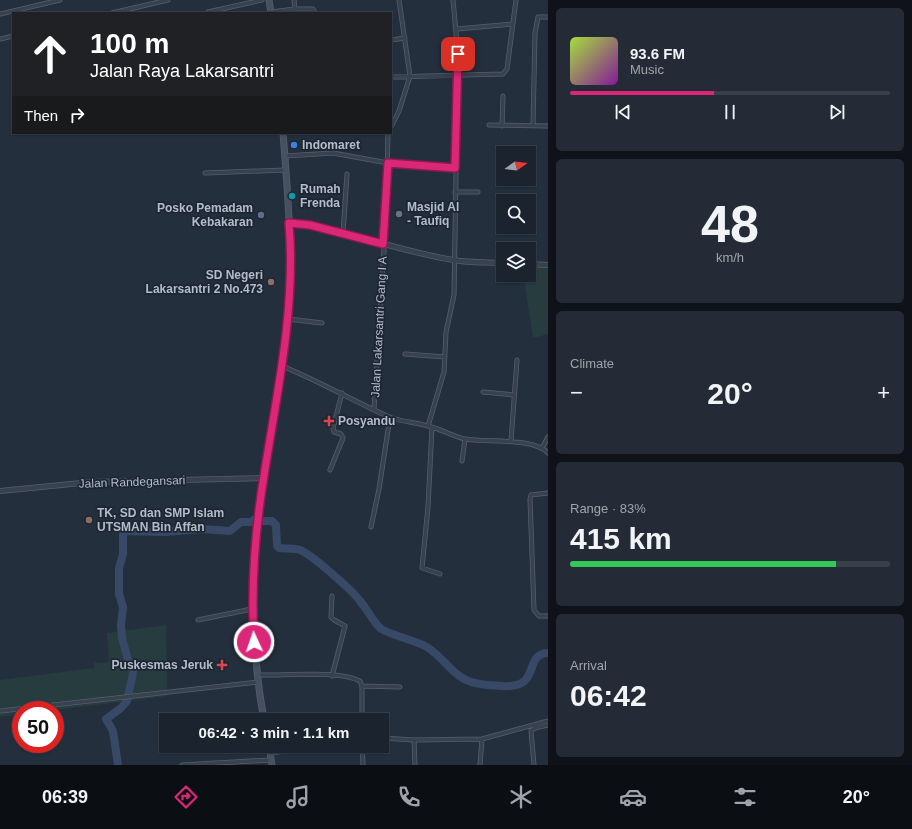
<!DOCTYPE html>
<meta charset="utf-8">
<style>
body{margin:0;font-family:Arial,sans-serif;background:#242b36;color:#f1f3f6;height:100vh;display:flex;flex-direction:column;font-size:15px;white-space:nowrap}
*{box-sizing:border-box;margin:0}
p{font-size:13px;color:#a0a4aa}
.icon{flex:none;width:22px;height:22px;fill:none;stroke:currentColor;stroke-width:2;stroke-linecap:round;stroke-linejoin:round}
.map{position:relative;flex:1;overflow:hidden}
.side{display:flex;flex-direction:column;gap:8px;padding:8px;background:#0f1319;width:364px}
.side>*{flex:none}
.guide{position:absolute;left:12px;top:12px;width:380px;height:122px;border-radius:0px;box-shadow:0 1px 3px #0004,0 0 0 1px #39404a;background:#202124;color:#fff;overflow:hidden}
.needle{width:26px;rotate:76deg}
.buttons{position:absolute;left:496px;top:146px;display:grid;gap:8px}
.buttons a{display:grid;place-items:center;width:40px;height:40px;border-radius:0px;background:#1b232e;box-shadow:0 1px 3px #0004,0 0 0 1px #39404a;font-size:20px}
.speed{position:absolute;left:12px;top:701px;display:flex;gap:8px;font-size:20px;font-weight:700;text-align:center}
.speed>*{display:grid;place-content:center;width:52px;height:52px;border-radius:50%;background:#1b232e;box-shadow:0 1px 3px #0004,0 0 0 1px #39404a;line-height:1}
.speed .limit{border:6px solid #d22;background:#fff;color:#111}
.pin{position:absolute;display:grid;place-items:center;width:34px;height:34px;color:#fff;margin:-17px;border-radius:8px;box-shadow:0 2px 6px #0006}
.me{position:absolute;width:44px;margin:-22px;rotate:357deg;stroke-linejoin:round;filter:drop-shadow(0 0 3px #0008)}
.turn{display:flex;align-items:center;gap:14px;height:84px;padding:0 12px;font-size:18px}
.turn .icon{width:52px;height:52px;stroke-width:2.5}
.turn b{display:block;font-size:28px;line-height:34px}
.then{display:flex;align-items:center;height:38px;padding:0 12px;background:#0003;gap:8px;font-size:15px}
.big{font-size:30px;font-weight:700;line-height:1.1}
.side .widget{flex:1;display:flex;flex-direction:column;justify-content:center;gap:6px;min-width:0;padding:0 14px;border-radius:6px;background:#242b36}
.side .dial{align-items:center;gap:0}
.dial b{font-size:52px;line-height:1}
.song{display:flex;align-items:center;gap:12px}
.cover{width:48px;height:48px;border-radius:6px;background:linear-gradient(135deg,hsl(80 70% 55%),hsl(290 70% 35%))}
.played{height:4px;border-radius:2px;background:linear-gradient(90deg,#db2777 45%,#39404a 45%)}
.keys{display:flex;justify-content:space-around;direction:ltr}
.heat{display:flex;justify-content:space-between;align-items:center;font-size:22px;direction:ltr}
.charge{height:6px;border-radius:3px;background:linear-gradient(90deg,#34c759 83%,#39404a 0)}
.trip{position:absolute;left:159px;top:713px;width:230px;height:40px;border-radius:0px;background:#1b232e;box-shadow:0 1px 3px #0004,0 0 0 1px #39404a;font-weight:700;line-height:40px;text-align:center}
.dock{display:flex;height:64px;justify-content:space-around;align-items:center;background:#0b0e12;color:#a0a4aa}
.dock .icon{width:28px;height:28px}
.dock .on{color:#db2777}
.dock b{font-size:18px;color:#f1f3f6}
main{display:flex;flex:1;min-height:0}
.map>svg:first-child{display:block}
</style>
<main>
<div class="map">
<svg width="548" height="765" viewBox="0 0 548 765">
<rect width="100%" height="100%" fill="#242f3e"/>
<path fill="#263c3f" d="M529 266 548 267V334L533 338 524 279V275H529Z
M166 625 167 696 55 710H21V714L0 717V680L94 668V663L109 662 107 633Z"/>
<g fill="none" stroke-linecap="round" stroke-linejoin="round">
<path stroke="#374966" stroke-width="8" d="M264 521H272L276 525 277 546 279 548C286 549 294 548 300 550 311 554 353 591 360 601 367 609 372 620 380 628 387 634 414 640 425 646 439 653 448 669 461 677 472 685 490 685 502 686 543 689 522 654 548 653
M118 765 113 731 106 719 121 708 127 701 132 678 133 671 128 660 122 638 121 625 123 607 119 594V568L123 554V531L165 532 202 529 230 531 241 522H251L255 519H259"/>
<defs>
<path id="minor" d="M294 0 295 9
M208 12 262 0
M271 12 295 9H313L315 13
M112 13 168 0
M0 14 60 0
M457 29 513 24
M0 39 13 36
M391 40 405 38
M391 77 503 74 507 69 516 0
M489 125 548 126
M533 125 535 33 538 17H548
M502 126 503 96
M391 127 399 111 410 76 399 0
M285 156 333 153 388 163 455 168
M205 173 286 170
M455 192H478
M343 233 347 174
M288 319 322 323
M405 354 445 357
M282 366C319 381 353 401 389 417 402 422 415 422 428 426 441 429 452 436 465 439 486 443 533 437 548 453
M483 392 514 395
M374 409 386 218 388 133
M428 426 444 372 446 332 454 295 458 54 453 0
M432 427 428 507 422 568 440 574
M511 441 517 360
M542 448 548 437
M462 461 465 439
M330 470 343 438 341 434 334 432 333 428 342 393
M548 493 531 495 530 499 534 610 539 616H548
M371 527 379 489 390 417
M332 596 331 617 334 620 345 626 332 676
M198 620 252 609
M257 675C283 676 338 670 360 681L362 686V720
M362 686 400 687
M0 711 258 682
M382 738 414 740 482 739 548 721
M414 740 415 765
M362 746 363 765
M270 753 325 746
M182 765 271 760
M480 765 482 739
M534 765 531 731 535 728 548 725"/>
<path id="tertiary" d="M289 223C345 228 398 252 454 260 470 263 487 262 503 263
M529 264 548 265
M0 491 92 482 263 478"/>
<path id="secondary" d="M269 0 271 13
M264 720C249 639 251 557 264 476 272 423 283 371 288 317 293 256 288 194 283 133
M269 746 272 765"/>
</defs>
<use href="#minor" stroke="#565f6c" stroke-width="5"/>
<use href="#tertiary" stroke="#565f6c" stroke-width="6"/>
<use href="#secondary" stroke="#565f6c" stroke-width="7"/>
<use href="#minor" stroke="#38414e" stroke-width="3.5"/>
<use href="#tertiary" stroke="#38414e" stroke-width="4.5"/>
<use href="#secondary" stroke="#465061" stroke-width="5.5"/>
</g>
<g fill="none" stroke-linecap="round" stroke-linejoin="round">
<defs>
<path id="route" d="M254 642C251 587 255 530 264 476 277 392 296 309 289 223L310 225 383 244 388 163 455 168 458 54"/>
</defs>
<use href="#route" stroke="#8e194d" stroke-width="10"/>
<use href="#route" stroke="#db2777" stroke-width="7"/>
</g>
<circle fill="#3f7fe0" stroke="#1d2633" stroke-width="1.5" cx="294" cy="145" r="4"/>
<circle fill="#0f9aa8" stroke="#1d2633" stroke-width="1.5" cx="292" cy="196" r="4"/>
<circle fill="#6b7280" stroke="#1d2633" stroke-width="1.5" cx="399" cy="214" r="4"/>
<circle fill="#5c6f8a" stroke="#1d2633" stroke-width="1.5" cx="261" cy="215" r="4"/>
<g fill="#8d6e63" stroke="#1d2633" stroke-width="1.5">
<circle cx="271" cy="282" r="4"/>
<circle cx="89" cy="520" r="4"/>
</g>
<g fill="#e0444e" stroke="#1d2633" stroke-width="1.5">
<path d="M327 415h4v4h4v4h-4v4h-4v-4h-4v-4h4z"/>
<path d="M220 659h4v4h4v4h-4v4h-4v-4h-4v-4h4z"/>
</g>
<g text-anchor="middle" stroke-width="3.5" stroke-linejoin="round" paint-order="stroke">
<g font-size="12" font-weight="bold" fill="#b4bcc9" stroke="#1d2633" text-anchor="start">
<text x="302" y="149">Indomaret</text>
<text x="300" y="193">Rumah<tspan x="300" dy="14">Frenda</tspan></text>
<text x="407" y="211">Masjid Al<tspan x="407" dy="14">- Taufiq</tspan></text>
<text x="253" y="212" text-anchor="end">Posko Pemadam<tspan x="253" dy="14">Kebakaran</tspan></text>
<text x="263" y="279" text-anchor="end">SD Negeri<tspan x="263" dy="14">Lakarsantri 2 No.473</tspan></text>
<text x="338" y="425">Posyandu</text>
<text x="97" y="517">TK, SD dan SMP Islam<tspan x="97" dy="14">UTSMAN Bin Affan</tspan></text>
<text x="213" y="669" text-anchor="end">Puskesmas Jeruk</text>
</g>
<g font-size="12" fill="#b4bcc9" stroke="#1d2633">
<text transform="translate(379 327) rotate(-87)" y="4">Jalan Lakarsantri Gang I A</text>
<text transform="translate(132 482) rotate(-2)" y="4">Jalan Randegansari</text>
</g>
</g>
</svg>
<div class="buttons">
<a><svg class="needle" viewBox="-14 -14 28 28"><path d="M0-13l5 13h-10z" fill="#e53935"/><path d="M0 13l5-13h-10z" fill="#a0a4aa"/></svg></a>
<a><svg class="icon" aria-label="search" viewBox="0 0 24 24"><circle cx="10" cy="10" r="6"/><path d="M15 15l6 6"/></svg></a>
<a><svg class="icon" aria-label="layers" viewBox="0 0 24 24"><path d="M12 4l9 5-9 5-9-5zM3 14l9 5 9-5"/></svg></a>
</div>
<div class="speed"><div class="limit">50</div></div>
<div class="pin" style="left:458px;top:54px;background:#d93025"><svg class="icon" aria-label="arrive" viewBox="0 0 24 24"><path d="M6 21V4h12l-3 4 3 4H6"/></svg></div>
<svg class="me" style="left:254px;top:642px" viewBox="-20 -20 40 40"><circle r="17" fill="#db2777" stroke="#fff" stroke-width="3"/><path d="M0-11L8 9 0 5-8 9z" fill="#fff"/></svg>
<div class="trip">06:42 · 3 min · 1.1 km</div>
<div class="guide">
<div class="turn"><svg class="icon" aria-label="ahead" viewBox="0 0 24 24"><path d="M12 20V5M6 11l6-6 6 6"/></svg><div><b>100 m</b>Jalan Raya Lakarsantri</div></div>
<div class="then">Then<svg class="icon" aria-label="right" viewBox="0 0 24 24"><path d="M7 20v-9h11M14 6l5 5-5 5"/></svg></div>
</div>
</div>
<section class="side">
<div class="widget">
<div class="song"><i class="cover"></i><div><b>93.6 FM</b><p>Music</p></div></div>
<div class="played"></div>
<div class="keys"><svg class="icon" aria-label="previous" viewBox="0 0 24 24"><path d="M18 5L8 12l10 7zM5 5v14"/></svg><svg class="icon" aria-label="pause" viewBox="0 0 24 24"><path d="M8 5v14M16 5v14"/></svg><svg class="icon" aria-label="next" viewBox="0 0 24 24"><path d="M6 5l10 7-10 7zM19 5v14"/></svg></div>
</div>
<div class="widget dial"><b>48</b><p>km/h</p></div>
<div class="widget"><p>Climate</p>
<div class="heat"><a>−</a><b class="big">20°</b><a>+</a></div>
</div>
<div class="widget"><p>Range · 83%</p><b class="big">415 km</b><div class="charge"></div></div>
<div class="widget"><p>Arrival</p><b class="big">06:42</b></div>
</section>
</main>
<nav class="dock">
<b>06:39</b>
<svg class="icon on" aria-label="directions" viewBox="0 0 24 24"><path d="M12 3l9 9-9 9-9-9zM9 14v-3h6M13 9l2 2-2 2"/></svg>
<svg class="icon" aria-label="music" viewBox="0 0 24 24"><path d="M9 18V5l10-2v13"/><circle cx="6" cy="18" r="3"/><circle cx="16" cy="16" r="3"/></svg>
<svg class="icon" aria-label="phone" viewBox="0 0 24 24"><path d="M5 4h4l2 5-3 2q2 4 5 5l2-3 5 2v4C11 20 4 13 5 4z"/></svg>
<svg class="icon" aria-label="climate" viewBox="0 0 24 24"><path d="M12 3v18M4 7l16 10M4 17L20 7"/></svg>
<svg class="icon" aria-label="car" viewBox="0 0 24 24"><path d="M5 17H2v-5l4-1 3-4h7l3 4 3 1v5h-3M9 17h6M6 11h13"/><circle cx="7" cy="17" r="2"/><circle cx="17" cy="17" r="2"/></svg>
<svg class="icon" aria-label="filters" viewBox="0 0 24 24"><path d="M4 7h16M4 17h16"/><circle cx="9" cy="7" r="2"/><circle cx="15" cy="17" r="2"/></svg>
<b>20°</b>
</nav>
